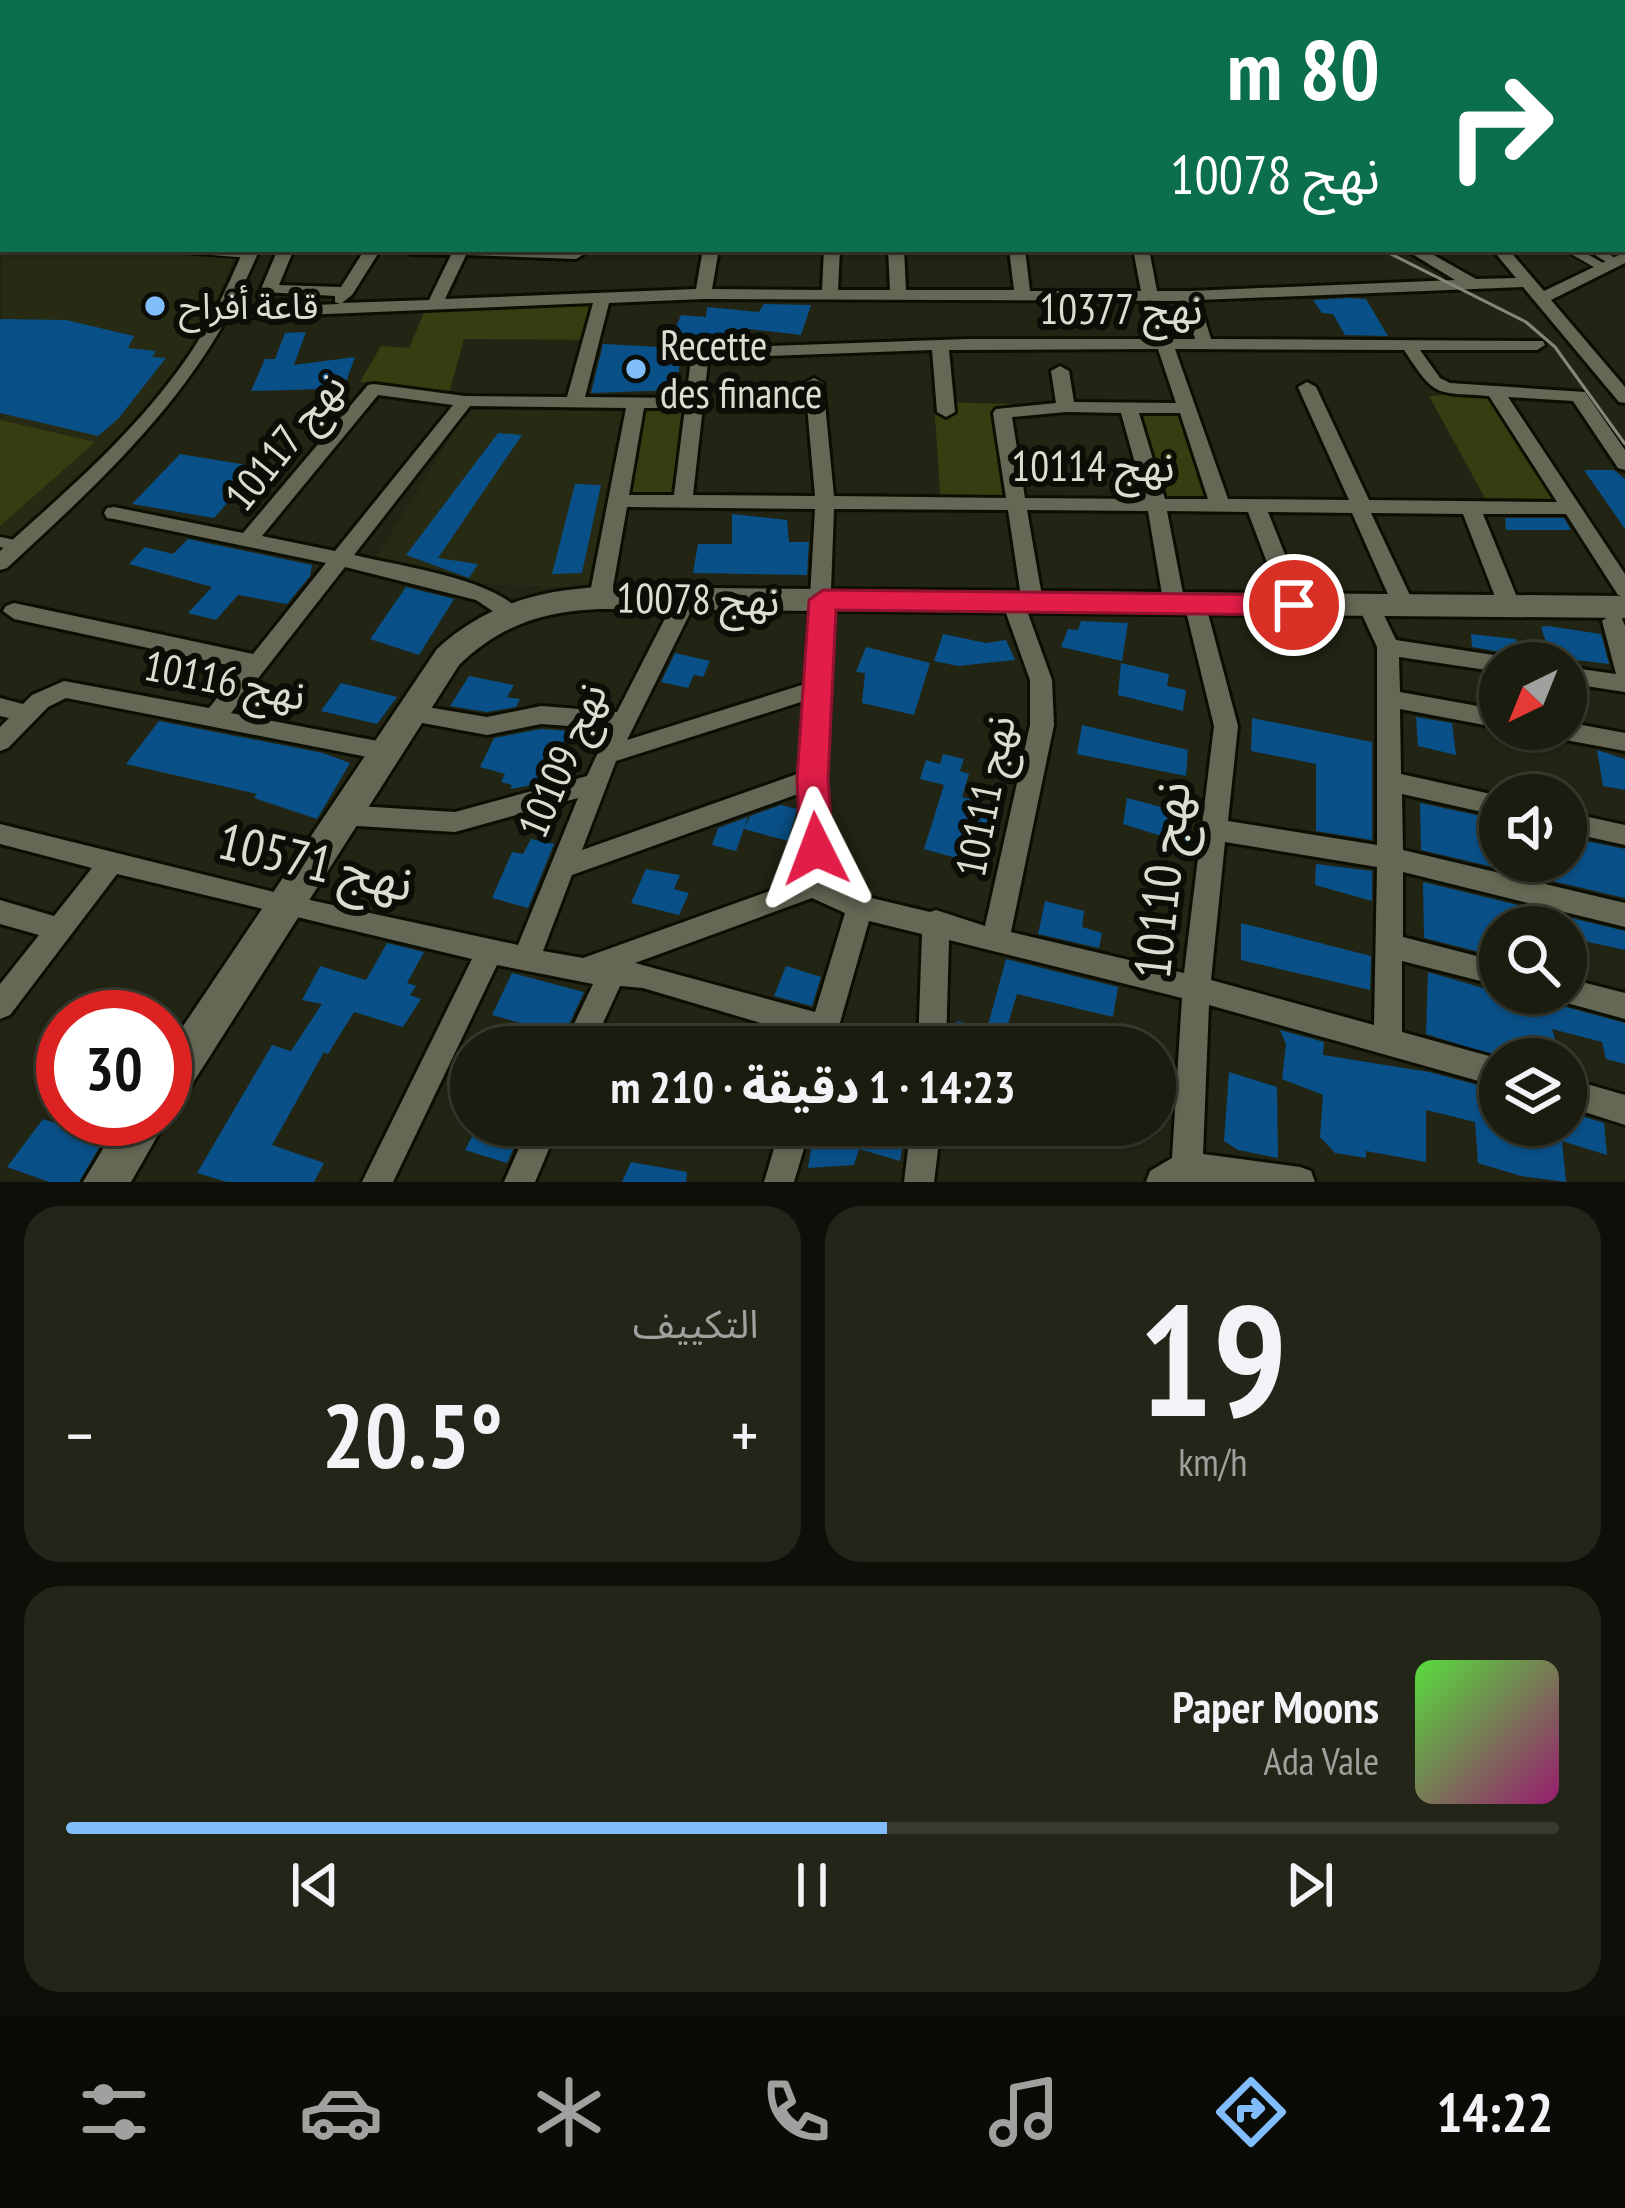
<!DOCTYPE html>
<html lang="ar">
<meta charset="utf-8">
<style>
body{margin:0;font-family:"PT Sans Narrow","Noto Sans Arabic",sans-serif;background:#232518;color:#f1f3f6;direction:rtl;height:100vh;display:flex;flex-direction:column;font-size:45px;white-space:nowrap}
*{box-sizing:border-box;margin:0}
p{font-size:39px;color:#9fa19e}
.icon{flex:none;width:66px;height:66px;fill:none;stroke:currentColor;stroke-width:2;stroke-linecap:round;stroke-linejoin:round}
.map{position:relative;height:1182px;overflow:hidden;direction:ltr}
.details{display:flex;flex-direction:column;gap:24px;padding:24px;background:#0e0f08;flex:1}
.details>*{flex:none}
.guide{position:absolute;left:0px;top:0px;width:1626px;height:252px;box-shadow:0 3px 9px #0004,0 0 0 3px #383a2f;direction:rtl;background:#0b6e4f;color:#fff;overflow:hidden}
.needle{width:78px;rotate:223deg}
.controls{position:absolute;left:1479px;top:642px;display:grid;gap:24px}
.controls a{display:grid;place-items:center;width:108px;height:108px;border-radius:50%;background:#1a1c0f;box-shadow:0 3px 9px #0004,0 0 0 3px #383a2f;font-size:60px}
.speed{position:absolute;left:36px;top:990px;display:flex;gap:24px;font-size:60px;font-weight:700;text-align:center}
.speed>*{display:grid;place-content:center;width:156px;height:156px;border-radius:50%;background:#1a1c0f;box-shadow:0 3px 9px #0004,0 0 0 3px #383a2f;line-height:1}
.speed .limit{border:18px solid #d22;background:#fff;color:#111}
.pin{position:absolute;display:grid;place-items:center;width:102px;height:102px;color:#fff;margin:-51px;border:6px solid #fff;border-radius:50%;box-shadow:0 3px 12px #0007}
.me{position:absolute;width:132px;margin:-66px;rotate:357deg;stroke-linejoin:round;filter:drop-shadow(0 0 9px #0008)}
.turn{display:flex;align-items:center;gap:42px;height:252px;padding:0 48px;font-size:54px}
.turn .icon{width:156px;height:156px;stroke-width:2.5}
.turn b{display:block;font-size:84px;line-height:102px}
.big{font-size:90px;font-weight:800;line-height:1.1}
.details .card{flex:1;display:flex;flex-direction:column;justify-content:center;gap:18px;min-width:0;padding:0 42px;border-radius:36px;background:#232518}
.details .dial{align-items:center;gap:0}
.dial b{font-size:156px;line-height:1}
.song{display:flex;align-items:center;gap:36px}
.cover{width:144px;height:144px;border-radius:18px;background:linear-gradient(135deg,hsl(110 70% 55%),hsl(320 70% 35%))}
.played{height:12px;border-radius:6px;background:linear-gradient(90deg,#80bdfa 55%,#383a2f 55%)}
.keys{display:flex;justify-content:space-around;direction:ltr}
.heat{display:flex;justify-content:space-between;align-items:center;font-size:66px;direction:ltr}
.details .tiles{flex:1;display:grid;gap:24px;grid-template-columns:1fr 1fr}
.card:last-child{grid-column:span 2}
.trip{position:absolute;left:450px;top:1026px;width:726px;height:120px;border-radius:60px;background:#1a1c0f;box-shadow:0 3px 9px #0004,0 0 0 3px #383a2f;font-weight:800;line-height:120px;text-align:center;direction:rtl}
.tabs{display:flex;height:192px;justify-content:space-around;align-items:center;background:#0a0b06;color:#9fa19e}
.tabs .icon{width:84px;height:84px}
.tabs .on{color:#80bdfa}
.tabs b{font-size:54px;color:#f1f3f6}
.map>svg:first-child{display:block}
</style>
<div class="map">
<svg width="1625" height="1182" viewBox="0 0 1625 1182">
<rect width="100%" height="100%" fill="#222514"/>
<path fill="#282b13" d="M3 129V249H238L211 314 180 370 149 411 0 549Z
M467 410 625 411 591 588 484 584 374 562Z"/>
<path fill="#383d11" d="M610 299 598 340 464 339 449 393 360 382 381 346 409 348 427 305Z
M1487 392 1553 499 1485 498 1429 396Z
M643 396H702L691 503H626Z
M1117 401 1195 402 1230 508 1144 507Z
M934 402 1013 404 1028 507 941 506Z
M0 420 95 442 0 526Z"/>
<path fill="#095088" d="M1349 298 1366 299 1388 336 1345 335 1333 314 1322 313 1313 300Z
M764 304 811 305 801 335 749 329 745 342 718 343V338L674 332 681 315 706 317 707 307 759 312Z
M0 319 66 320 134 336 128 348 156 351 152 357 166 358 118 419 98 436 0 413Z
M306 332 294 365 355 357 341 396 321 397 324 389 251 391 265 359H275L285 333Z
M603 344 681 348 677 390 591 393Z
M498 433 522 435 438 558 478 564 469 578 406 555Z
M180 454 259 467 214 518 132 504Z
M1584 470H1614L1625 479V529Z
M575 484 601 485 582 573 552 574Z
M732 514 787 520 789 542H809L807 575 693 573 698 544H732Z
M1505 518H1564L1571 530H1506Z
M188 539 312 565 310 576 287 604 238 595 216 620 188 613 212 587 129 564 145 547 173 554Z
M406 587 454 599 419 655 370 639Z
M1081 621 1128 623 1122 661 1061 647 1068 629 1078 630Z
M1548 626 1601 634 1609 664 1551 657 1541 627Z
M943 634 986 643 1006 640 1015 660 958 666 934 661Z
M1471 634 1516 639 1521 663 1501 652 1472 647Z
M866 647 930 663 914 715 862 703 865 673 856 672Z
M675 653 710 661 703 677 694 675 688 688 661 682Z
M1121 663 1169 674 1167 686 1186 690 1183 711 1118 695Z
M469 676 514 685 507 697 520 699 516 707 487 712 450 706Z
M341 683 397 697 377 724 321 711Z
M1416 717 1452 723 1456 755 1418 746Z
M1252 718 1372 742V840L1316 831V764L1251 751Z
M159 721 323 753 350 763 317 819 254 798 257 794 126 764Z
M1082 725 1188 750 1186 776 1077 754Z
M541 729 569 731 543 783 510 789 512 785 501 782 505 774 480 767 494 738Z
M1597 750 1625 759V790L1603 786Z
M943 754 964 759 960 771 969 774 962 797 997 806 991 834 980 831 970 862 924 849 944 785 920 779 926 760 940 764Z
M1127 798 1192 815 1187 844 1123 824Z
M1420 803 1500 820V861H1566V837L1625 849V898L1421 850Z
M781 805 797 809 788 841 744 829 750 816Z
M748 817 736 851 712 845 718 828Z
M531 839 554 844 528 908 492 898 512 852 523 854Z
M1316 864 1372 871V901L1315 885Z
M646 869 680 875 674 889 689 893 679 915 631 903Z
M1423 882 1625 931V950L1566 937V927L1500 923V957L1424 938Z
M1045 901 1084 911 1082 927 1102 933 1099 948 1038 934Z
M1241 923 1371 956 1370 990 1241 960Z
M387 943 424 952 407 983 416 986 410 995 421 999 403 1027 354 1012 328 1054 324 1052 272 1145 324 1163 314 1182H227L197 1173 272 1045 291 1051 322 1004 302 1000 320 966 366 980Z
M1006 959 1118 987 1113 1017 1017 994 1005 1034 1031 1041 1030 1047H971L952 1040 957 1021 987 1029Z
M786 966 821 977 812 1006 774 996Z
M1428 972 1500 993H1549L1555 1004 1625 1023V1064L1606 1059 1602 1042 1552 1029 1561 1059H1504L1426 1034Z
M512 973 584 992 564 1035 492 1015Z
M1280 1030 1324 1042 1323 1055 1429 1072 1500 1091V1125H1566V1111L1604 1123 1607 1155 1562 1141 1566 1182 1521 1176 1478 1163 1475 1122 1426 1110V1162L1366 1151V1158L1335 1153 1320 1137 1323 1095 1282 1079 1286 1044Z
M1229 1072 1277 1087 1278 1158 1238 1150 1224 1141Z
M43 1119 104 1139 79 1182H49L7 1167Z
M478 1125H524L507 1163 465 1150Z
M815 1125H906L900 1161 859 1149 854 1165 808 1168Z
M631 1162 687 1172 686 1182H622Z"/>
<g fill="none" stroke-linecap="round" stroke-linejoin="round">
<defs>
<path id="lane-far2" d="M247 3 252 0"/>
<path id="lane-far1" d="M186 249 250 254
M1570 249 1602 267
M1593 249 1614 262"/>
<path id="lane" d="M0 542 18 546"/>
<path id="street" d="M0 0H11L0 6Z
M69 0H112L107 3H64Z
M354 0H366L365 3H353Z
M550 0H562V3H550Z
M673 0H687L670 3Z
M796 0H810L793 3Z
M861 0H876L879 3H864Z
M1024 0H1039L1042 3H1027Z
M1128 0 1160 3H1123Z
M1308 0H1320V3H1308Z
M1365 0H1377L1376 3H1364Z
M1418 0H1430L1431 3H1419Z
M1478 0H1490L1491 3H1479Z
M1533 0H1545L1546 3H1534Z
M1587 0H1599L1600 3H1588Z
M1623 11H1625V17H1623Z
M1623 38H1625V46H1623Z
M0 50H3V58H0Z
M3 80V89L0 90V81Z
M3 154V163L0 164V155Z
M244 249H260L233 308 340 304 335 302V296L263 292 261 289 278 249H294L279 285 341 287 365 249H381L352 295 342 303 429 300 451 255 411 254 403 249H576L584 254 576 259 466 255 445 299 696 289 703 249H719L712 289 822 290 824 249H840L838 290H890L888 249H904L906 290H1014L1009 249H1025L1030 291H1141L1133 249H1149L1157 291H1190L1455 280 1404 249H1423L1476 279 1516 278 1492 249H1508L1544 291 1625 252V263L1551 300 1625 387V403L1619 402 1523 287 1199 300 1211 339 1543 341 1545 345 1537 350H1420L1440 378 1450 383 1585 392 1625 450V470L1618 468 1573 401 1508 397 1625 574V597L1618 595 1566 514H1483L1521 607 1510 614 1499 607 1463 514 1371 513 1416 608 1405 615 1394 608 1352 513 1268 512 1305 605 1294 612 1283 605 1248 512 1167 511 1185 604 1195 599 1206 606 1238 726 1228 821 1377 845V647L1359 608 1370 601 1378 603 1396 640 1500 656 1511 663H1500V672L1399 657 1400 692 1500 710V728L1400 709 1401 774 1500 796V816L1402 794 1403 850 1625 903V927L1403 872V937L1500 962V986L1402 961V1032L1500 1059V1087L1209 1005 1203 1154 1300 1167 1311 1171 1315 1182H1146L1150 1171 1172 1158 1182 998 949 940 946 1047H918L922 934 869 921 833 1047H805L808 1037 643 988 620 986 592 1047H563L593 984 497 965 393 1182H362L472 959 117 874 10 1015 0 1019V984L39 935 0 924V900L54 916 92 868 0 844V824L282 894 518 945 578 798 455 832 341 825 332 822 329 815 332 808 341 805 455 812 587 776 609 729 541 724 487 735 401 719 397 713 401 707 409 704 487 717 541 706 617 712 674 601 685 594 696 601 627 740 805 684 815 509 627 507 611 598 600 605 593 603 589 598 626 408 470 406 354 555C399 566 493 578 522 613L519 618H503L476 600 345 567 231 713 383 742 391 744 395 751 391 758 383 760 66 698 48 707 8 748 0 751V727L9 718 0 716V698L23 704 32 695 64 681 209 708 241 668 14 619 3 611 6 606 14 603 253 654 326 563 114 519 107 518 104 513 107 508 114 507 243 533 368 385 374 384 465 396 567 397 593 303 227 318C172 417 90 491 7 568L0 570V551C69 489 141 428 193 349 214 317 229 283 244 249ZM703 299 1183 301 1195 339H968L712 348 691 359 686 398 585 397 609 303ZM1158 349 1176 403 1074 402 1069 371 1060 366 1051 371 1056 403 996 409 993 413 1006 498 834 496 823 383 814 378 805 383 815 496 693 495 708 362 715 358 932 350 937 412 946 417 955 412 949 350ZM1175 349 1404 350C1436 398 1433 392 1489 396L1557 502 1369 500 1316 387 1307 382 1298 387 1349 500 1228 499ZM378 395 453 405 335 551 262 536ZM644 408H685L674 495H629ZM1066 412 1121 413 1145 499 1025 498 1012 417ZM1139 413H1180L1208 499H1165ZM834 509 1008 510 1021 597 1013 595 1002 602 1030 680V725L985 926 936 910 930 912 863 896 832 883 824 779ZM1027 510 1148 511 1164 606 1175 613 1185 607 1214 726 1184 973 1011 932 1054 725 1052 680 1026 608 1039 607 1043 602ZM804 701 800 773 582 850 616 761ZM801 793 806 878 583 958 543 951 572 875ZM1225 842 1377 867 1374 1025 1211 980ZM812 898 845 913 815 1012 635 963Z
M1613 613 1621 616 1625 626V692L1566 683V667L1616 674 1602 621Z
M1566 722 1625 733V751L1555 738 1547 735 1543 729H1566Z
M1566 812 1625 825V845L1566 832Z
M1566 978 1625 993V1019L1556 1000 1553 993H1566Z
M1566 1078 1625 1095V1125L1566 1106Z
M529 1125H559L535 1182H504Z
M781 1125H811L794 1182H764Z
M911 1125H941L934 1182H904Z"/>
<path id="secondary" d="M600 587 1625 596V618L600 609C544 611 500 625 459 665L180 1103 165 1109V1053L437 649C483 606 538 590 600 587Z
M165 1113 167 1119 131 1182H83L121 1119H165Z"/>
<path id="highway" d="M3 115V130L0 131V116Z"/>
</defs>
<use href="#lane-far2" stroke="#0c0e01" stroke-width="9"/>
<use href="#lane-far1" stroke="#0c0e01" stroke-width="12"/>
<use href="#lane" stroke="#0c0e01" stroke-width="16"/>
<use href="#street" stroke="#0c0e01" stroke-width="6"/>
<use href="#secondary" stroke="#0c0e01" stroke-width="6"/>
<use href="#highway" stroke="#0c0e01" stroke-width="6"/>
<use href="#lane-far2" stroke="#656854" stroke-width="6"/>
<use href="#lane-far1" stroke="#656854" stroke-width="8"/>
<use href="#lane" stroke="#656854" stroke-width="10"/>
<use href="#street" fill="#656854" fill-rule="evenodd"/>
<use href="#secondary" fill="#656854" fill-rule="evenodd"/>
<use href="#highway" fill="#95a02e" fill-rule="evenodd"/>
<path stroke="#858779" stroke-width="3" d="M458 0 463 3
M1381 249 1526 322 1555 347 1625 444"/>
</g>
<path fill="#e11d48" stroke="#92132f" stroke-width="3" d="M823 590 1294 595 1308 605 1294 615 836 610 828 779 833 849 828 859H805L800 849 797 779 809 600Z"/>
<g fill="#80bdfa" stroke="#0c0d06" stroke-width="4.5">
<circle cx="155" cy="306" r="12"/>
<circle cx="636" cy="369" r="12"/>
</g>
<g text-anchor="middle" stroke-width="12" stroke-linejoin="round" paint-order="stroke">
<g font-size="36" fill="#dbddd1" stroke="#0c0d06" text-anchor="start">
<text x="179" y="319">قاعة أفراح</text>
</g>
<g font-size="42" fill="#dbddd1" stroke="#0c0d06">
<text x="1121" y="324">نهج 10377</text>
<text transform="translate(285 441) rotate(-51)" y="15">نهج 10117</text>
<text x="1093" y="481">نهج 10114</text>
<text transform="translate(698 599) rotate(1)" y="15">نهج 10078</text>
<text transform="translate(225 680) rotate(11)" y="15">نهج 10116</text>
<text transform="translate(562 760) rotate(-67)" y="15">نهج 10109</text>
<text transform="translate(985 796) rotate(-79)" y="15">نهج 10111</text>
</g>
<g font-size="42" fill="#dbddd1" stroke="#0c0d06" text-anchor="start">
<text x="660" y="360">Recette<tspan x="660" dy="48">des finance</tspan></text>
</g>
<g font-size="51" fill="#dbddd1" stroke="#0c0d06">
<text transform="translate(316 862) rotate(13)" y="18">نهج 10571</text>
<text transform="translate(1162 880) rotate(-84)" y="18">نهج 10110</text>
</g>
</g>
</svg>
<div class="controls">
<a><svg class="needle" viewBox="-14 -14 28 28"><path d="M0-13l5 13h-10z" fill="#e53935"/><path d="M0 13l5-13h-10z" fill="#9fa19e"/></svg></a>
<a><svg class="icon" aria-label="sound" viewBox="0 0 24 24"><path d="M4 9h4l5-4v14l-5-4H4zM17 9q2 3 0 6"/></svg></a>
<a><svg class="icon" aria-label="search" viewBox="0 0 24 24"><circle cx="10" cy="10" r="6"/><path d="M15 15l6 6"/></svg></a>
<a><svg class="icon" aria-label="layers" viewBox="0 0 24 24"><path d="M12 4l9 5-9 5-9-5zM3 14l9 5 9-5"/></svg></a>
</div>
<div class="speed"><div class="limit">30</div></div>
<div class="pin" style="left:1294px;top:605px;background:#d93025"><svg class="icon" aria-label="arrive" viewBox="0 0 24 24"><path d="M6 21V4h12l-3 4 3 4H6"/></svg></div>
<svg class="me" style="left:816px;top:849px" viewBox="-20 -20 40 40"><path d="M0-17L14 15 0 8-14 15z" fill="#e11d48" stroke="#fff" stroke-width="4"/></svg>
<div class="trip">14:23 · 1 دقيقة · 210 m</div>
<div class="guide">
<div class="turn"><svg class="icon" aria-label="right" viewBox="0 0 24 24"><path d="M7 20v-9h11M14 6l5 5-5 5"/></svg><div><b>80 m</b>نهج 10078</div></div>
</div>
</div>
<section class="details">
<div class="tiles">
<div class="card dial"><b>19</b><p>km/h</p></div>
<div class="card"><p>التكييف</p>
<div class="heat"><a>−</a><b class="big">20.5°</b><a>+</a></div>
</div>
<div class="card">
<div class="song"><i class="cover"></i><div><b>Paper Moons</b><p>Ada Vale</p></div></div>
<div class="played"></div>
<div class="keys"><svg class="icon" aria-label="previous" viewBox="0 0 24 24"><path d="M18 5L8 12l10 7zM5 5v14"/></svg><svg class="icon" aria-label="pause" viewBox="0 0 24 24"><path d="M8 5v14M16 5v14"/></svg><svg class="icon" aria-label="next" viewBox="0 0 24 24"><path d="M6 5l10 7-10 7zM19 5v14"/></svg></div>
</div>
</div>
</section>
<nav class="tabs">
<b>14:22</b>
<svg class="icon on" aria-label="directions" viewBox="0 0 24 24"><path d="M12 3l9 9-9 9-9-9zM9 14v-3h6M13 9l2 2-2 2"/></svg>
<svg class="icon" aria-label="music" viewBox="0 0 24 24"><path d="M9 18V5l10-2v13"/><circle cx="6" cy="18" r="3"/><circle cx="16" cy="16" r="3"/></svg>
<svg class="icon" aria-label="phone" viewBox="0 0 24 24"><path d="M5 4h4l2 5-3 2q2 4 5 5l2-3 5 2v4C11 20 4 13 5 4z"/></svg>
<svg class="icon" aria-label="climate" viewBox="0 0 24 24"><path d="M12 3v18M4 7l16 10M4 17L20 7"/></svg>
<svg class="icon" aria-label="car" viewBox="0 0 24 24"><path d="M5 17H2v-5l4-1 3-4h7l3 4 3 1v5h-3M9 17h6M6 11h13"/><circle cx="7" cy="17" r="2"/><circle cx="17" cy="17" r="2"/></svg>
<svg class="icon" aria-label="filters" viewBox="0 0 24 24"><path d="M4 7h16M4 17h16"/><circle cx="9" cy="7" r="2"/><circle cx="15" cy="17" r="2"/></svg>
</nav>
